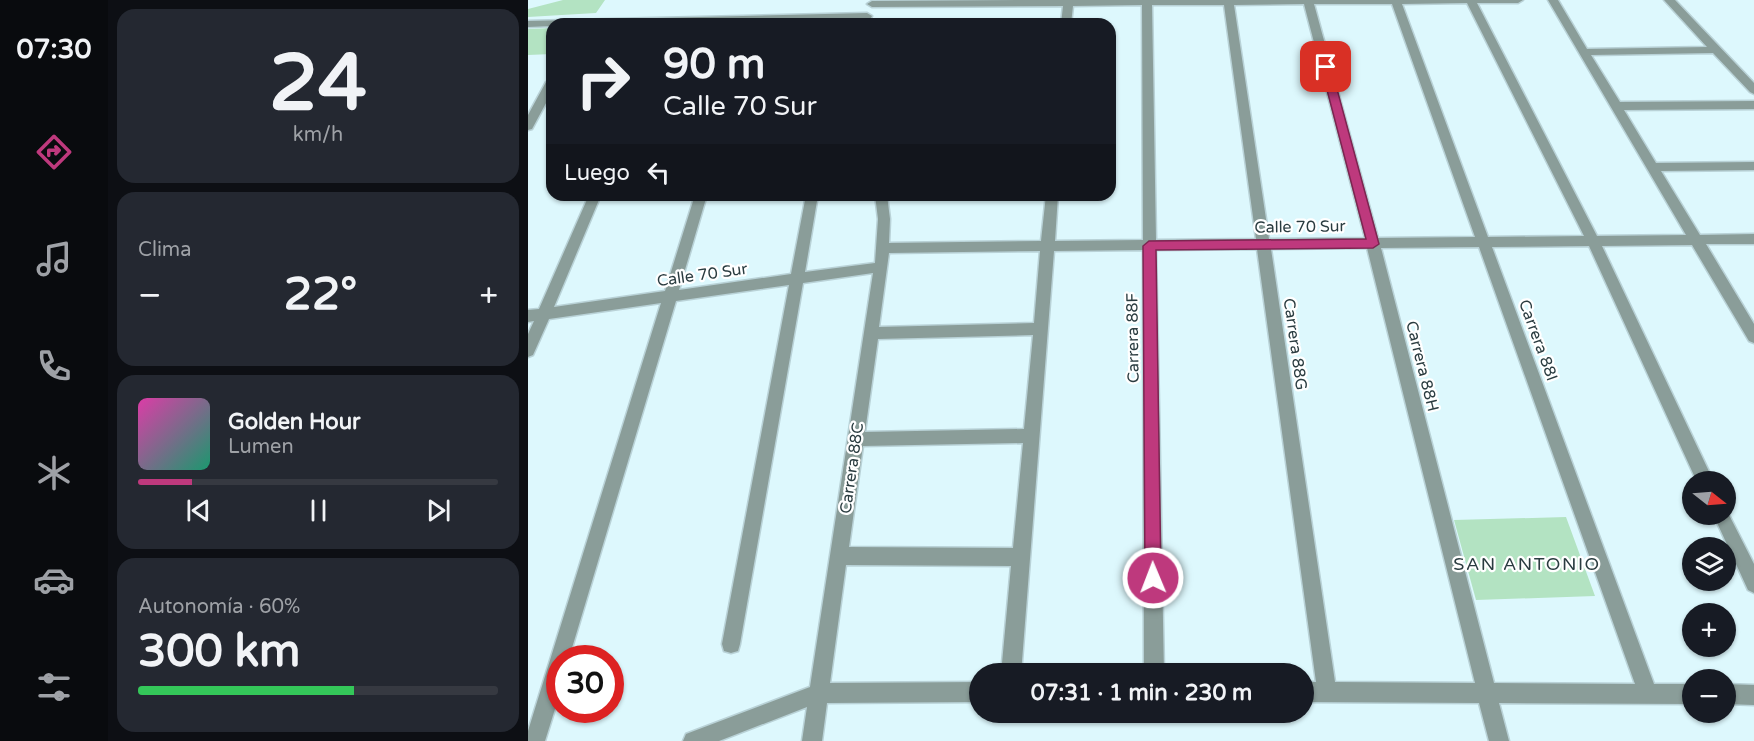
<!DOCTYPE html>
<html lang="es">
<meta charset="utf-8">
<style>
body{margin:0;font-family:"Varela Round",sans-serif;background:#242831;color:#f1f3f6;height:100vh;display:flex;flex-direction:column;font-size:22px;white-space:nowrap}
*{box-sizing:border-box;margin:0}
p{font-size:20px;color:#9ea1a6}
.icon{flex:none;width:33px;height:33px;fill:none;stroke:currentColor;stroke-width:2;stroke-linecap:round;stroke-linejoin:round}
.map{position:relative;flex:1;overflow:hidden}
.panel{display:flex;flex-direction:column;gap:9px;padding:9px;background:#0d0f14;width:420px}
.panel>*{flex:none}
.top-card{position:absolute;left:18px;top:18px;width:570px;height:183px;border-radius:18px;box-shadow:0 2px 4px #0004;background:#171b24;color:#f1f3f6;overflow:hidden}
.needle{width:39px;rotate:107deg}
.buttons{position:absolute;left:1154px;top:471px;display:grid;gap:12px}
.buttons a{display:grid;place-items:center;width:54px;height:54px;border-radius:50%;background:#171b24;box-shadow:0 2px 4px #0004;font-size:30px}
.speed{position:absolute;left:18px;top:645px;display:flex;gap:12px;font-size:30px;font-weight:700;text-align:center}
.speed>*{display:grid;place-content:center;width:78px;height:78px;border-radius:50%;background:#171b24;box-shadow:0 2px 4px #0004;line-height:1}
.speed .limit{border:9px solid #d22;background:#fff;color:#111}
.pin{position:absolute;display:grid;place-items:center;width:51px;height:51px;color:#fff;margin:-26px;border-radius:12px;box-shadow:0 3px 9px #0006}
.me{position:absolute;width:66px;margin:-33px;rotate:359deg;stroke-linejoin:round;filter:drop-shadow(0 0 4px #0008)}
.turn{display:flex;align-items:center;gap:21px;height:126px;padding:0 18px;font-size:27px}
.turn .icon{width:78px;height:78px;stroke-width:2.5}
.turn b{display:block;font-size:42px;line-height:51px}
.then{display:flex;align-items:center;height:57px;padding:0 18px;background:#0003;gap:12px;font-size:22px}
.big{font-size:45px;font-weight:800;line-height:1.1}
.panel .widget{flex:1;display:flex;flex-direction:column;justify-content:center;gap:9px;min-width:0;padding:0 21px;border-radius:18px;background:#242831}
.panel .dial{align-items:center;gap:0}
.dial b{font-size:78px;line-height:1}
.song{display:flex;align-items:center;gap:18px}
.cover{width:72px;height:72px;border-radius:9px;background:linear-gradient(135deg,hsl(320 70% 55%),hsl(160 70% 35%))}
.played{height:6px;border-radius:3px;background:linear-gradient(90deg,#be397d 15%,#363941 15%)}
.keys{display:flex;justify-content:space-around;direction:ltr}
.heat{display:flex;justify-content:space-between;align-items:center;font-size:33px;direction:ltr}
.charge{height:9px;border-radius:4px;background:linear-gradient(90deg,#34c759 60%,#363941 0)}
.trip{position:absolute;left:441px;top:663px;width:345px;height:60px;border-radius:30px;background:#171b24;box-shadow:0 2px 4px #0004;font-weight:800;line-height:60px;text-align:center}
main{display:flex;flex:1;min-height:0}
.menu{display:flex;flex-direction:column;width:108px;justify-content:space-around;align-items:center;background:#090b0e;color:#9ea1a6}
.menu .icon{width:42px;height:42px}
.menu .active{color:#be397d}
.menu b{font-size:27px;color:#f1f3f6}
.map>svg:first-child{display:block}
</style>
<main>
<nav class="menu">
<b>07:30</b>
<svg class="icon active" aria-label="directions" viewBox="0 0 24 24"><path d="M12 3l9 9-9 9-9-9zM9 14v-3h6M13 9l2 2-2 2"/></svg>
<svg class="icon" aria-label="music" viewBox="0 0 24 24"><path d="M9 18V5l10-2v13"/><circle cx="6" cy="18" r="3"/><circle cx="16" cy="16" r="3"/></svg>
<svg class="icon" aria-label="phone" viewBox="0 0 24 24"><path d="M5 4h4l2 5-3 2q2 4 5 5l2-3 5 2v4C11 20 4 13 5 4z"/></svg>
<svg class="icon" aria-label="climate" viewBox="0 0 24 24"><path d="M12 3v18M4 7l16 10M4 17L20 7"/></svg>
<svg class="icon" aria-label="car" viewBox="0 0 24 24"><path d="M5 17H2v-5l4-1 3-4h7l3 4 3 1v5h-3M9 17h6M6 11h13"/><circle cx="7" cy="17" r="2"/><circle cx="17" cy="17" r="2"/></svg>
<svg class="icon" aria-label="filters" viewBox="0 0 24 24"><path d="M4 7h16M4 17h16"/><circle cx="9" cy="7" r="2"/><circle cx="15" cy="17" r="2"/></svg>
</nav>
<section class="panel">
<div class="widget dial"><b>24</b><p>km/h</p></div>
<div class="widget"><p>Clima</p>
<div class="heat"><a>−</a><b class="big">22°</b><a>+</a></div>
</div>
<div class="widget">
<div class="song"><i class="cover"></i><div><b>Golden Hour</b><p>Lumen</p></div></div>
<div class="played"></div>
<div class="keys"><svg class="icon" aria-label="previous" viewBox="0 0 24 24"><path d="M18 5L8 12l10 7zM5 5v14"/></svg><svg class="icon" aria-label="pause" viewBox="0 0 24 24"><path d="M8 5v14M16 5v14"/></svg><svg class="icon" aria-label="next" viewBox="0 0 24 24"><path d="M6 5l10 7-10 7zM19 5v14"/></svg></div>
</div>
<div class="widget"><p>Autonomía · 60%</p><b class="big">300 km</b><div class="charge"></div></div>
</section>
<div class="map">
<svg width="1226" height="741" viewBox="0 0 1226 741">
<rect width="100%" height="100%" fill="#ddf8fd"/>
<path fill="#b3e3c2" d="M35 0H77L68 13 0 17V9Z
M24 28V54L0 55V29Z
M1038 517 1067 596 948 600 926 520Z"/>
<g fill="none" stroke-linecap="round" stroke-linejoin="round">
<defs>
<path id="minor" d="M508 0H995L990 3H949L1069 236 1158 235 1020 0H1030L1059 49 1179 47 1136 0H1147L1226 83V94L1222 92 1185 53 1063 55 1092 102 1226 101V109L1096 110 1128 163 1226 162V170L1133 171 1172 235 1226 234V244H1178L1226 324V343L1221 341 1164 245 1074 246 1186 482H1169L1061 246 964 247 1126 684H1164V704L971 703 981 741H961L951 703 776 702V682H788L729 249 628 250 636 674H616L615 250 526 251 493 674H473L483 566 318 565 302 683 452 682V702L299 703 294 741H274L279 707 191 741H155L158 734 282 687 345 273 275 283 212 644 210 651 203 653 196 651 194 644 261 285 148 301 41 658H32V693L17 741H0V731L133 303 21 319 5 355 0 357V334L6 321 0 322V310L11 309 61 195H73L26 307 137 291 167 195H179L151 290 263 274 278 195H290L277 272 347 263 350 219 347 195H359L362 219 361 243 513 241 518 195H530L527 241 615 240 614 5 545 6 543 24H533L535 6 344 7 339 4 344 1ZM939 3 1056 236 960 237 874 4ZM776 4 837 238 741 239 706 5ZM786 4H864L947 237 850 238ZM624 5H696L728 239 628 240ZM951 247 1107 684 966 683 853 248ZM839 248 947 683 807 682 743 249ZM512 251 506 323 351 327 361 253ZM505 335 496 429 337 432 350 339ZM495 443 485 548 321 547 335 446Z
M339 13 344 16 343 18 129 24H24V26L0 27V21Z
M24 79V92L4 129 0 130V115L18 82Z
M1197 507 1226 564V593L1220 590 1185 514H1197Z
M1197 684 1226 685V705L1197 704Z"/>
</defs>
<use href="#minor" stroke="#b9d2d7" stroke-width="3"/>
<use href="#minor" fill="#8a9d99" fill-rule="evenodd"/>
</g>
<path fill="#be397d" stroke="#7c2551" stroke-width="1.5" d="M795 65 803 67 851 244 845 248 628 250 633 578 631 584 625 587 619 584 617 578 615 246 621 241 838 239 793 67Z"/>
<g text-anchor="middle" stroke-width="4.5" stroke-linejoin="round" paint-order="stroke">
<g font-size="16" fill="#2a3c40" stroke="#fff">
<text transform="translate(772 226) rotate(-1)" y="6">Calle 70 Sur</text>
<text transform="translate(174 274) rotate(-8)" y="6">Calle 70 Sur</text>
<text transform="translate(604 338) rotate(-91)" y="6">Carrera 88F</text>
<text transform="translate(1011 340) rotate(70)" y="6">Carrera 88I</text>
<text transform="translate(768 344) rotate(82)" y="6">Carrera 88G</text>
<text transform="translate(895 366) rotate(76)" y="6">Carrera 88H</text>
<text transform="translate(323 468) rotate(-82)" y="6">Carrera 88C</text>
</g>
<g font-size="18" letter-spacing="1.5" fill="#2a3c40" stroke="#fff">
<text x="999" y="570">SAN ANTONIO</text>
</g>
</g>
</svg>
<div class="buttons">
<a><svg class="needle" viewBox="-14 -14 28 28"><path d="M0-13l5 13h-10z" fill="#e53935"/><path d="M0 13l5-13h-10z" fill="#9ea1a6"/></svg></a>
<a><svg class="icon" aria-label="layers" viewBox="0 0 24 24"><path d="M12 4l9 5-9 5-9-5zM3 14l9 5 9-5"/></svg></a>
<a>+</a>
<a>−</a>
</div>
<div class="speed"><div class="limit">30</div></div>
<div class="pin" style="left:798px;top:67px;background:#d93025"><svg class="icon" aria-label="arrive" viewBox="0 0 24 24"><path d="M6 21V4h12l-3 4 3 4H6"/></svg></div>
<svg class="me" style="left:625px;top:578px" viewBox="-20 -20 40 40"><circle r="17" fill="#be397d" stroke="#fff" stroke-width="3"/><path d="M0-11L8 9 0 5-8 9z" fill="#fff"/></svg>
<div class="trip">07:31 · 1 min · 230 m</div>
<div class="top-card">
<div class="turn"><svg class="icon" aria-label="right" viewBox="0 0 24 24"><path d="M7 20v-9h11M14 6l5 5-5 5"/></svg><div><b>90 m</b>Calle 70 Sur</div></div>
<div class="then">Luego<svg class="icon" aria-label="left" viewBox="0 0 24 24"><path d="M17 20v-9H6M10 6l-5 5 5 5"/></svg></div>
</div>
</div>
</main>
